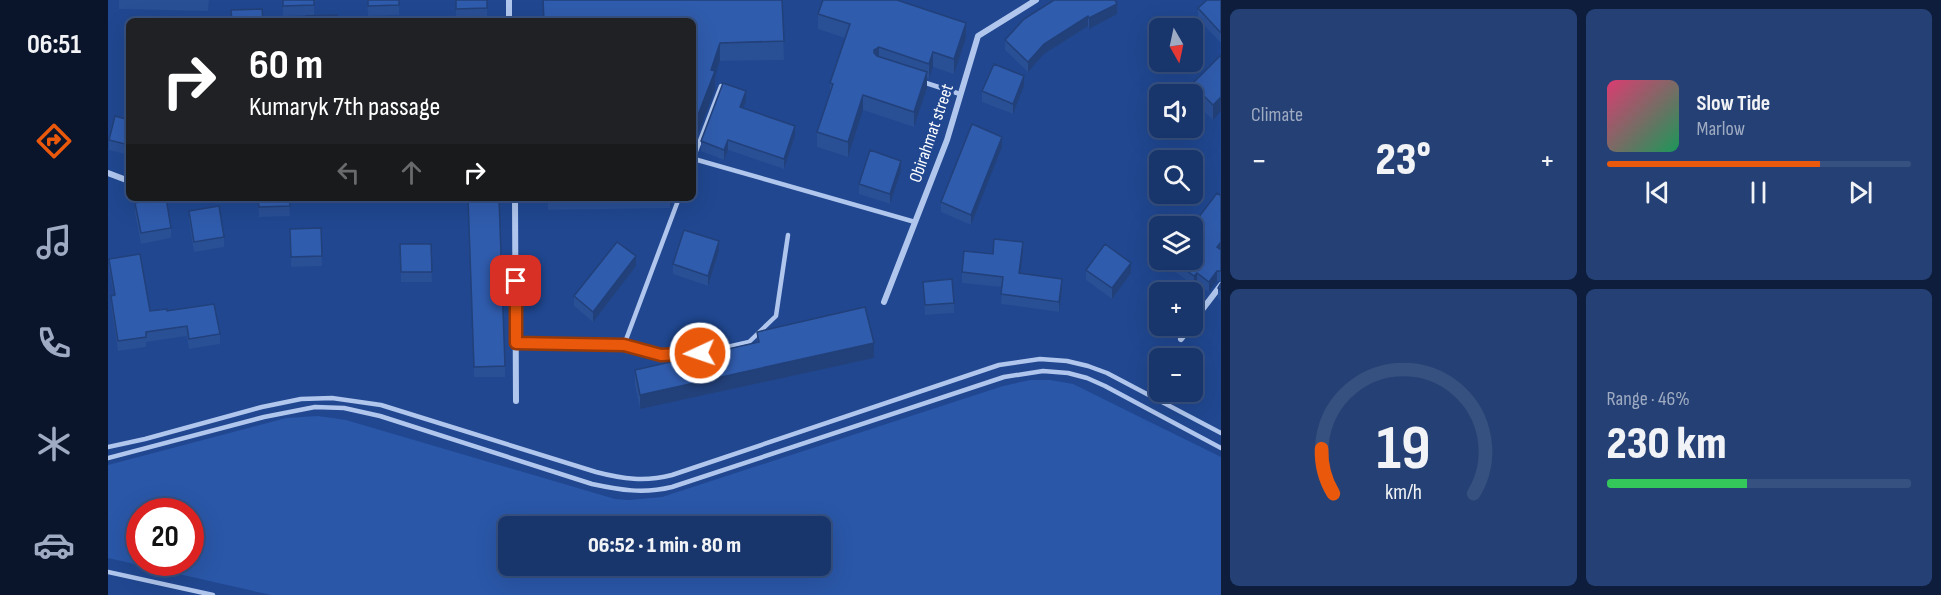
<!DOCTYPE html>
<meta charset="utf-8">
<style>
body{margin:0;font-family:"Sofia Sans Condensed",sans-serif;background:#254074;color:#f1f3f6;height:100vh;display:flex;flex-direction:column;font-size:22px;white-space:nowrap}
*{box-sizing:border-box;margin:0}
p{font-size:20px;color:#9fabc2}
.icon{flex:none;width:33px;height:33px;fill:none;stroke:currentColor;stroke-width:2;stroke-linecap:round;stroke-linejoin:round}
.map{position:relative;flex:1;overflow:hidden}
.details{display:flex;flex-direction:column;gap:9px;padding:9px;background:#0d1d3b;width:720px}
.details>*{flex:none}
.top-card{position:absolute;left:18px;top:18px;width:570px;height:183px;border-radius:9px;box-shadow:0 6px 24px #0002,0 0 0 2px #36507f;background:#202124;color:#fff;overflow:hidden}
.needle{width:39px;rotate:171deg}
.controls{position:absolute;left:1041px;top:18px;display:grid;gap:12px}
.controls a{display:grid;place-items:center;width:54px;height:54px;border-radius:9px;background:#18356c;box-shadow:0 6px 24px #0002,0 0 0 2px #36507f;font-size:30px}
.speed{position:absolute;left:18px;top:498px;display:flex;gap:12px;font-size:30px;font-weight:700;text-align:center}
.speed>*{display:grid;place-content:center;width:78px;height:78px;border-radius:50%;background:#18356c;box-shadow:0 6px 24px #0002,0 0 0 2px #36507f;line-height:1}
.speed .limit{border:9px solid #d22;background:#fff;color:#111}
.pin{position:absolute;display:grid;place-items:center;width:51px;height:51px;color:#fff;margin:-26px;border-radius:12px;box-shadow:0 3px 9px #0006}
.me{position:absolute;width:66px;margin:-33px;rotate:267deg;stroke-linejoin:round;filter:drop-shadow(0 0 4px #0008)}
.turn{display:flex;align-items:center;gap:21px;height:126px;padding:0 24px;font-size:27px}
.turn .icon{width:78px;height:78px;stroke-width:2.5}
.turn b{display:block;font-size:42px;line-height:51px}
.lanes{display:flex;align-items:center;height:57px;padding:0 24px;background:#0003;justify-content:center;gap:30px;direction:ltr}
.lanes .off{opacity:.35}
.big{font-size:45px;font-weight:800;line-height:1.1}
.details .tile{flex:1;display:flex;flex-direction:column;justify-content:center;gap:9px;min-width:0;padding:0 21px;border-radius:9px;background:#254074}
.details .dial{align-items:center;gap:0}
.dial svg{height:156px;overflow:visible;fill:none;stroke:#36507f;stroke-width:7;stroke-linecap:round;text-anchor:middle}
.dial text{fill:#f1f3f6;stroke:none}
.song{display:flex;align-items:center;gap:18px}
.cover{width:72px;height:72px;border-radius:9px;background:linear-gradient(135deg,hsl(340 70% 55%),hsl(150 70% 35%))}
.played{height:6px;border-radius:3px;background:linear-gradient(90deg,#ea580c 70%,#36507f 70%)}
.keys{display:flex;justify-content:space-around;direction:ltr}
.heat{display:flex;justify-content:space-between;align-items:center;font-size:33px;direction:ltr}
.charge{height:9px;border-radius:4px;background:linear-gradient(90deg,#34c759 46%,#36507f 0)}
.details .tiles{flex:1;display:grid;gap:9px;grid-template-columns:repeat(2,1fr)}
.trip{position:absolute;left:390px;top:516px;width:333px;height:60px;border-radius:9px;background:#18356c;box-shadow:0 6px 24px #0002,0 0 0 2px #36507f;font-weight:800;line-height:60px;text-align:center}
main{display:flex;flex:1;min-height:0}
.tab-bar{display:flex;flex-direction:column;width:108px;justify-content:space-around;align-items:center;background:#0a152b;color:#9fabc2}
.tab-bar .icon{width:42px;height:42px}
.tab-bar .active{color:#ea580c}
.tab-bar b{font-size:27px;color:#f1f3f6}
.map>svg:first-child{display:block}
</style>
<main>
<nav class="tab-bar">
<b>06:51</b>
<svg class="icon active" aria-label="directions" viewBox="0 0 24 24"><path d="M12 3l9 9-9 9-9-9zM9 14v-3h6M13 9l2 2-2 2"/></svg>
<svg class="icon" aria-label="music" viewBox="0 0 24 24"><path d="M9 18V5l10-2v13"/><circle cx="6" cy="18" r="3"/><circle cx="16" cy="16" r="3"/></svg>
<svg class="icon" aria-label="phone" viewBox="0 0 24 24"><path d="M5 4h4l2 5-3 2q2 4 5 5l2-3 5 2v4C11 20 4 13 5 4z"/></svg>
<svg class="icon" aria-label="climate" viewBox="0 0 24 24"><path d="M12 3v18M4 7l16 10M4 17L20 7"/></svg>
<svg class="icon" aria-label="car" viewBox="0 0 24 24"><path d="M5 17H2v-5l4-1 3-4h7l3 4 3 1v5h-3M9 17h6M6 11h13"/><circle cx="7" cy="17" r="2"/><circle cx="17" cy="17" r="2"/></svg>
</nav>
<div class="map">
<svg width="1113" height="595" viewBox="0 0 1113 595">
<rect width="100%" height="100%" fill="#204790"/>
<path fill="#2a57a8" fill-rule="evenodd" d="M922 380H942L965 384 1113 457V595H163L0 558V465L178 418 210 416 238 420 507 499 521 500 554 497 895 386ZM32 512H82V562H32ZM712 526V566H400V526Z"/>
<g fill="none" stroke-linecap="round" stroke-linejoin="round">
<path stroke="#b0c6ed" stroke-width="4.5" d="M815 82 852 94
M585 159 613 86
M586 159 807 222
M408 343 516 345 571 198
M516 345 553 355 593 353 641 342 668 316 680 235
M0 447 37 439 154 407 193 399 224 398 273 405 488 472C515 479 537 482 564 475L891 365 932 359 959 361 980 366 999 373 1113 433
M0 458 156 417 207 407 236 408 272 416 484 484C512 490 535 494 564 487L896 377 935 371 960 373 979 378 997 386 1113 448
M0 572 105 595"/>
<path stroke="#b0c6ed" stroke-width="6" d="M401 0V21
M0 173 21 181
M407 198 408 401
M776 302 839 140 870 36 928 0
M1084 323 1113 285
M1073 339 1083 326"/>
</g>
<path fill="#294f95" d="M11 0H101L100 11 11 9Z
M175 0H206V15L175 16Z
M259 0H291V15L260 16Z
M348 0H379V19L348 20Z
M435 0H674L676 60 612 61 607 77V90L585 21H435Z
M1113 0V43L1090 19V8Z
M710 14 858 38 846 74 825 67 821 79 819 78V88L806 127 755 110 740 157 709 147V132L722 91V83L737 38 710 29Z
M1009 14 981 29 980 26 936 54 920 72 897 50V40L916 19Z
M1113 55 1105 120 1084 100V84Z
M916 86 905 114 874 102V91Z
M638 101 635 108 687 136 676 169 620 150 616 160 593 151V141Z
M21 120V155L1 150V140Z
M894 147 863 225 833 212V202Z
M793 171 782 204 751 194V184Z
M1113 196V281H1109L1101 292 1089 283 1086 286 1061 267V260H1084Z
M150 198H181L182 216 151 217Z
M360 198 397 366V377H366Z
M440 198H566L562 208 440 210Z
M27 203 63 228V238L33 244 27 213Z
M81 211 116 237V247L86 252 81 221Z
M213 228 214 266 183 267 182 229Z
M292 244H323L324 282H293Z
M611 251 600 286 565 274V264Z
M915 253 912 273 954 290 951 312 893 304 894 287 854 283V272L885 254Z
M1 259 42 311H59L112 334V344L81 349 79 336 38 342V347L10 351 3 305V296L6 295 1 269Z
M528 266 485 322 466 306V296Z
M978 270 1023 273 1004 299 978 280Z
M815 282 846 303V313L817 315Z
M1113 283V301L1110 298V288Z
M649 332 766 358 532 409 527 385V370L649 342Z"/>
<path fill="#224079" d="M1009 4V14L981 29V18Z
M980 16V26L936 54 920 72V62L936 44Z
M858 23V38L846 74V59Z
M612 43V61L607 77V90L585 146V128Z
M771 47V63L766 65V50Z
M825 52V67L821 79V64Z
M819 72V88L806 127V112Z
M916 76V86L905 114V104Z
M638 91V101L632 117V107Z
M755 95V110L740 157V142Z
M1113 97V111L1105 120V105Z
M687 126V136L676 169V159Z
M894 137V147L863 225V215Z
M620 140V150L616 160V150Z
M793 161V171L782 204V194Z
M562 198H566L562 208Z
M611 241V251L600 286V276Z
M915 242V253L911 283V273Z
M1113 242V252L1109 247Z
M528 256V266L485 322V312Z
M1023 263V273L1004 299V288Z
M1109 271V281L1101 292V282Z
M1089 273V283L1086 286V276Z
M954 279V290L951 312V302Z
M766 343V358L532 409V395Z"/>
<path fill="#305cad" stroke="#224079" stroke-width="1.5" d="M175 0H206V5L175 6Z
M260 0H291V5L260 6Z
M348 0H379V8L348 9Z
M435 0H674L676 41 612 43 603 70 607 71 585 128V21H436Z
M715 0H789L858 23 846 59 825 52 821 64 771 47 766 50V53L769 56 819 72 806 112 755 95 740 142 709 132 725 84 722 83 742 24 710 14Z
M946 0H1007L1009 4 981 18 980 16 936 44 920 62 897 40 916 19Z
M1099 0H1113V33L1090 8Z
M154 9 155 21H124L123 10Z
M229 15V21H198V16Z
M1113 55V97L1105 105 1084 84Z
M886 64 916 76 905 104 874 91Z
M615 83 638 91 632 107 687 126 676 159 620 140 616 150 593 141Z
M7 116 21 120V145L1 140Z
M864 124 894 137 863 215 833 202Z
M762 150 793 161 782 194 751 184Z
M1109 193 1113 196V242L1109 247 1113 250V271H1109L1101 282 1089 273 1086 276 1064 260H1084V226Z
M55 198H58L63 228 33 233 27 203Z
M150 198H181L182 206 151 207Z
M360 198H391L397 366 366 367Z
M111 206 116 237 86 242 81 211Z
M213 228 214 256 183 257 182 229Z
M576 230 611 241 600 276 565 264Z
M886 239 915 242 911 273 954 279 951 302 893 294 895 277 854 272 856 251 885 254Z
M509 242 528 256 485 312 466 296Z
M292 244H323L324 272H293Z
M997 244 1023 263 1004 288 978 270Z
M32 254 42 311 59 309V311L106 304 112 334 81 339 79 326 38 332V337L10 341 3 296 7 295 1 259Z
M844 279 846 303 817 305 815 282Z
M1113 283V290L1110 288Z
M757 307 766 343 532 395 527 370 651 342 649 332Z"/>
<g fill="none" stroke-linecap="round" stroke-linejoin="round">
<defs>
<path id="route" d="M408 281V343L516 345 553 355 592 353"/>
</defs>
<use href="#route" stroke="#983908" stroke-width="15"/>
<use href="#route" stroke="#ea580c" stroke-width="10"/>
</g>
<g text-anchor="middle" stroke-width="6" stroke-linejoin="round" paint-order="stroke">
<g font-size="18" fill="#fff" stroke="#204790">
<text transform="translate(823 133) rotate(-71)" y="6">Obirahmat street</text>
</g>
</g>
</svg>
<div class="controls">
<a><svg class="needle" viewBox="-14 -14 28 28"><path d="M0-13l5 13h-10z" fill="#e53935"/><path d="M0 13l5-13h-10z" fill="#9fabc2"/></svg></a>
<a><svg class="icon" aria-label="sound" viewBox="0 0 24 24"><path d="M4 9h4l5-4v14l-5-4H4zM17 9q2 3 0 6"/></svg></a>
<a><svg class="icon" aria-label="search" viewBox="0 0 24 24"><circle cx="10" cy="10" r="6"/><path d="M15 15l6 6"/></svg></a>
<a><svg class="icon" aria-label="layers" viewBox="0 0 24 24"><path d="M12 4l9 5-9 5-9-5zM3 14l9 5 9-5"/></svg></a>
<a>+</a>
<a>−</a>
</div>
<div class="speed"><div class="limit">20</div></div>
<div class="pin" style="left:408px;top:281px;background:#d93025"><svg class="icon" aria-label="arrive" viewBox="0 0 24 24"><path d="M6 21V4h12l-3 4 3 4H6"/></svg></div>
<svg class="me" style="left:592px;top:353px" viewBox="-20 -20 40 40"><circle r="17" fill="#ea580c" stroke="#fff" stroke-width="3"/><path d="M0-11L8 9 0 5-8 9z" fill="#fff"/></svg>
<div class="trip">06:52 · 1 min · 80 m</div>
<div class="top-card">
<div class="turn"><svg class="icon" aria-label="right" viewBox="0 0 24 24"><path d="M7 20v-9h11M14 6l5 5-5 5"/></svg><div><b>60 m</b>Kumaryk 7th passage</div></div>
<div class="lanes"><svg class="icon off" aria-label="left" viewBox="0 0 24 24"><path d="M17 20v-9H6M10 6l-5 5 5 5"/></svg><svg class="icon off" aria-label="ahead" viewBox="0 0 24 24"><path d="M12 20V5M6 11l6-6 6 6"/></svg><svg class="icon" aria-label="right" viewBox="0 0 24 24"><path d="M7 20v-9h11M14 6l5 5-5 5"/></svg></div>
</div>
</div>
<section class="details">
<div class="tiles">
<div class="tile"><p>Climate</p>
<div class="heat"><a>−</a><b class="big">23°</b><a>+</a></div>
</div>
<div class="tile">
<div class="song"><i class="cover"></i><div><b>Slow Tide</b><p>Marlow</p></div></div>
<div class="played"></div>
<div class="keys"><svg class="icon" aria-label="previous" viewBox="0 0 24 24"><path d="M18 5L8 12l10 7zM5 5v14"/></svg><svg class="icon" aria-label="pause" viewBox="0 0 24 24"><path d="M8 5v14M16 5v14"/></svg><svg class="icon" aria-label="next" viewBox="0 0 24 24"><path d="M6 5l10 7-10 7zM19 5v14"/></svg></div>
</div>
<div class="tile dial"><svg viewBox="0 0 100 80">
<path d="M14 69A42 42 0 1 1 86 69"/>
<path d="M14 69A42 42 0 0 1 8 46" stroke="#ea580c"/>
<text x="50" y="56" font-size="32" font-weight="700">19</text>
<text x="50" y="72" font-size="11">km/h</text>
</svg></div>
<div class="tile"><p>Range · 46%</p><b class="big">230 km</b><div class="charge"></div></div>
</div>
</section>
</main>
